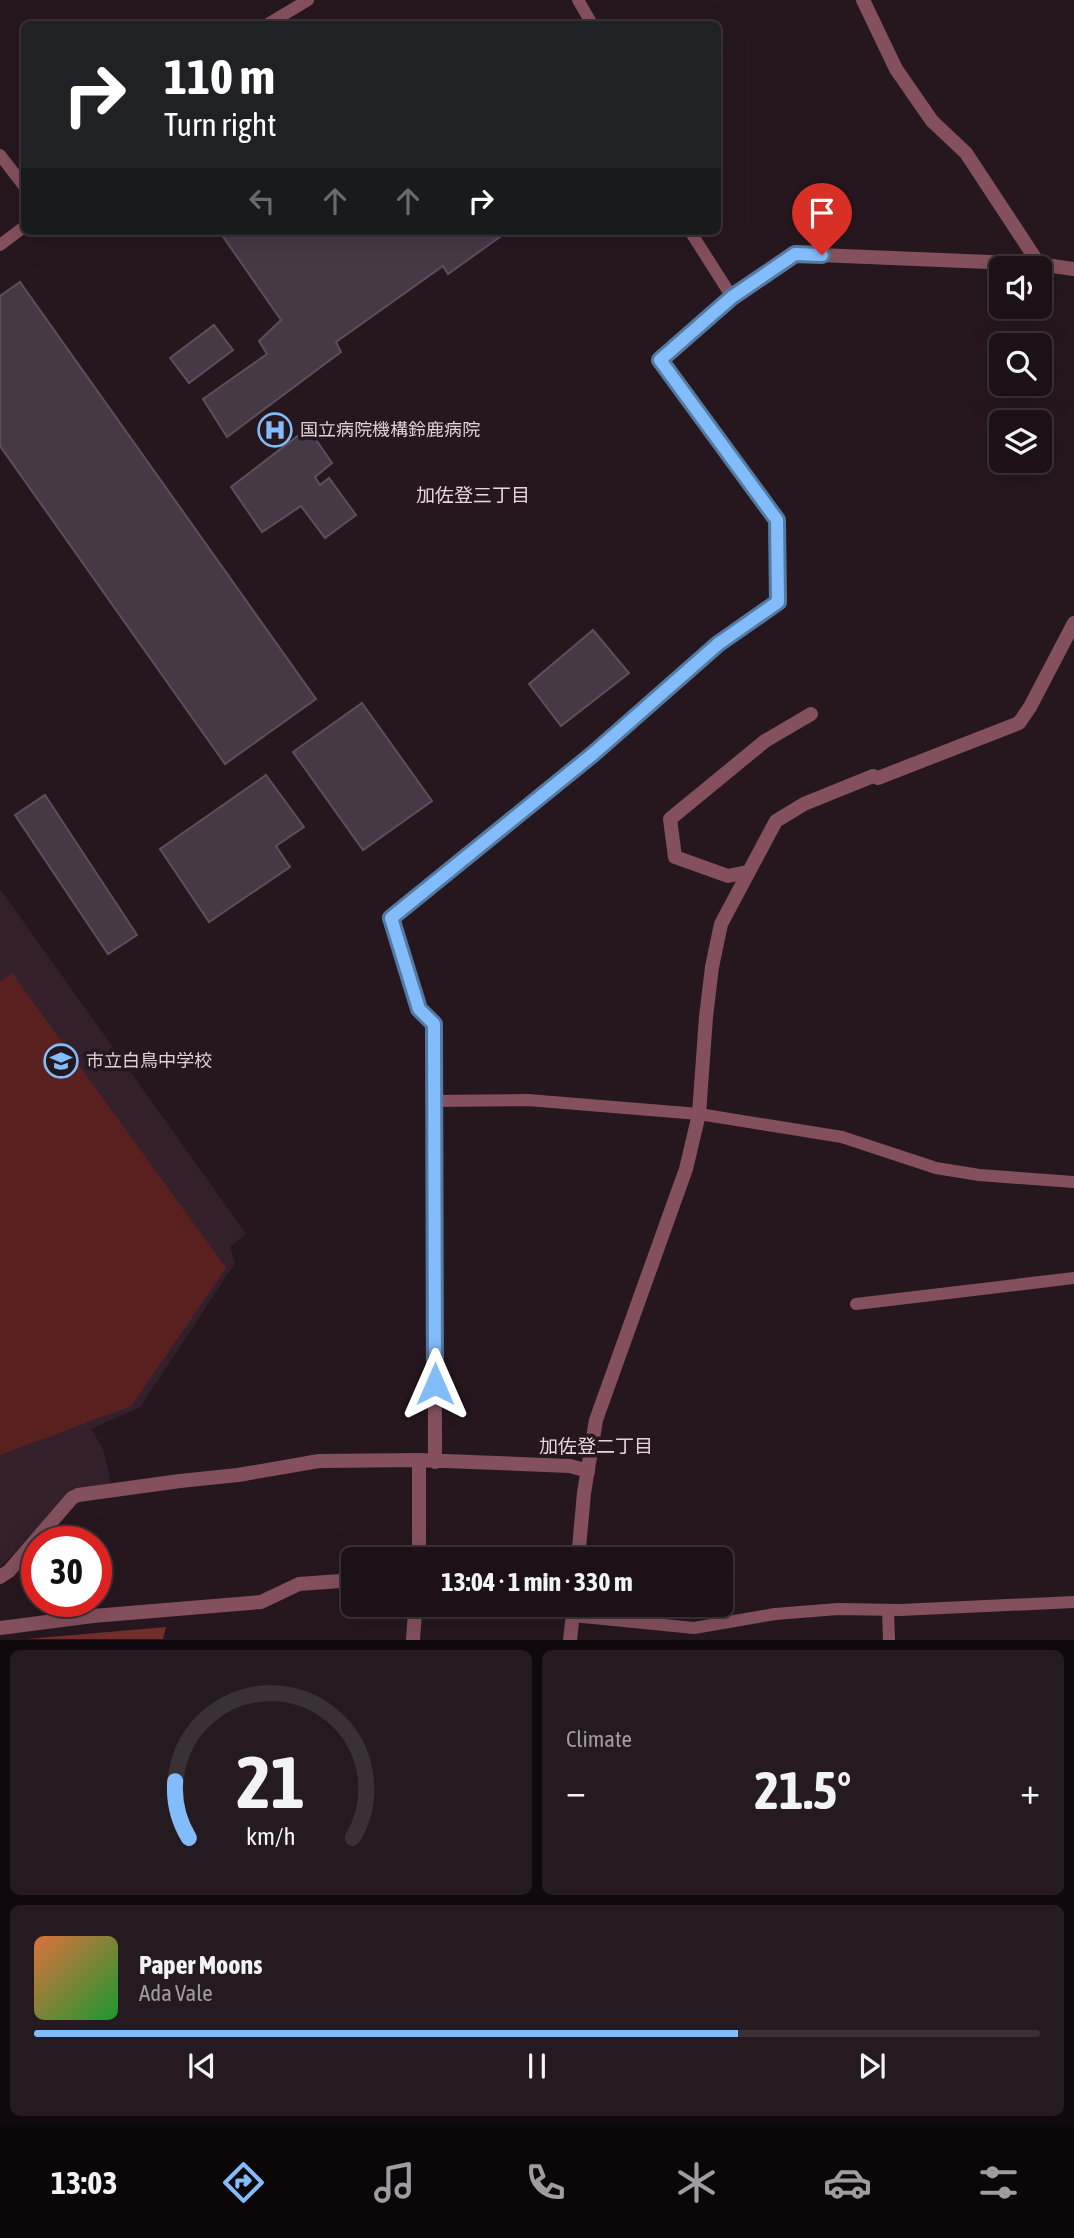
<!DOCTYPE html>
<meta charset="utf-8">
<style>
body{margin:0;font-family:"Asap Condensed","Noto Sans JP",sans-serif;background:#251a20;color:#f1f3f6;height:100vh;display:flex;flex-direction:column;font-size:26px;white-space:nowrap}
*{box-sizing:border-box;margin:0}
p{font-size:23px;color:#a09da1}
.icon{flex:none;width:38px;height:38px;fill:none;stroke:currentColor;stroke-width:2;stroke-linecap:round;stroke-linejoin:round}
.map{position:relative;height:1640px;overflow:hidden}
.panel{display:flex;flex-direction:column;gap:10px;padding:10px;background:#0f090d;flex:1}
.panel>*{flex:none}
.hud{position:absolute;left:21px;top:21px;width:700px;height:214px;border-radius:10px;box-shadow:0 7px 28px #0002,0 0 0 2px #3a3136;background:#202124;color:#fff;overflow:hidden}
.buttons{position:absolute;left:989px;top:256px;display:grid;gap:14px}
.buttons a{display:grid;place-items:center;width:63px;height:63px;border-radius:10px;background:#1c1117;box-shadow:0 7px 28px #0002,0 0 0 2px #3a3136;font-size:35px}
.speed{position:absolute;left:21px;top:1526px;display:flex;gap:14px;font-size:35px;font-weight:700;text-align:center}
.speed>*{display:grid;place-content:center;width:91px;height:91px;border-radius:50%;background:#1c1117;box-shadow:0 7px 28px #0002,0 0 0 2px #3a3136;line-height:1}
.speed .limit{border:10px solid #d22;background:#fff;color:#111}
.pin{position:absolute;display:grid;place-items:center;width:60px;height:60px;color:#fff;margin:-72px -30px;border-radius:50% 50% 50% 0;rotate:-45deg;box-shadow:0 0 7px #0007}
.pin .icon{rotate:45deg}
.me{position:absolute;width:77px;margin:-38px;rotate:0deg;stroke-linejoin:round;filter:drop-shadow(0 0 5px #0008)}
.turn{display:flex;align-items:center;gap:24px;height:147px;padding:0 28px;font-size:32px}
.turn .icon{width:91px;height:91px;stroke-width:2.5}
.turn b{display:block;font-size:49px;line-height:60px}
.lanes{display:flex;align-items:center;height:66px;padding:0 28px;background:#0003;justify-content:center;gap:35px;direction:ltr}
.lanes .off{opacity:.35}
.big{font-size:52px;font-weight:700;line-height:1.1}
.panel .widget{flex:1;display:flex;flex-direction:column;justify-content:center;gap:10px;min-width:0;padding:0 24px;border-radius:10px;background:#251a20}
.panel .dial{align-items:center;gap:0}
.dial svg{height:182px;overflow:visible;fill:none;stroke:#3a3136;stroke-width:7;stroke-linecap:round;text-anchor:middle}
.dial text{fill:#f1f3f6;stroke:none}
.song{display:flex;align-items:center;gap:21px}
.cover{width:84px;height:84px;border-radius:10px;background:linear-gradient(135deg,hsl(20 70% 55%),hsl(130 70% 35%))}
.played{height:7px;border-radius:4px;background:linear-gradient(90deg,#82bcfa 70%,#3a3136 70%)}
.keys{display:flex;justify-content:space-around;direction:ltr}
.heat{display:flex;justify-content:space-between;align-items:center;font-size:38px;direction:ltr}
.panel .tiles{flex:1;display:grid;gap:10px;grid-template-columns:1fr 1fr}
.widget:last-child{grid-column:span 2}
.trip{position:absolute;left:341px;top:1547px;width:392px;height:70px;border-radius:10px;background:#1c1117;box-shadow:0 7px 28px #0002,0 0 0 2px #3a3136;font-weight:700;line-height:70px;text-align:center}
.dock{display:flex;height:112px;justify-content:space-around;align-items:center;background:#0b0709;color:#a09da1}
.dock .icon{width:49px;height:49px}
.dock .active{color:#82bcfa}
.dock b{font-size:32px;color:#f1f3f6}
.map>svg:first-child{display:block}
</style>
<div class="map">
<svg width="1074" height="1640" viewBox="0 0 1074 1640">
<rect width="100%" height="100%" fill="#26171f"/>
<path fill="#34202b" d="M0 889 246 1234 230 1247 235 1263 140 1407 91 1429 103 1449 111 1483 72 1490 0 1568Z"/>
<path fill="#5a201f" d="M12 973 226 1268 131 1406 0 1455V982Z"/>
<path fill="#742d2d" d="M166 1627 163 1639H26Z"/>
<path fill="#463946" stroke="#5c4f5c" stroke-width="2" d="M219 231H502L504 234 448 274 443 266 336 342 341 352 227 437 203 399 267 354 259 341 281 320Z
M20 282 316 699 225 764 0 446V296Z
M214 325 233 350 189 383 170 358Z
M308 428 332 463 315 477 320 485 329 478 356 515 325 538 301 506 262 532 231 487Z
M593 630 629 673 561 726 529 684Z
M362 703 432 801 363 850 293 752Z
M266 775 304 827 276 846 290 867 209 922 160 849Z
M45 795 137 935 108 954 15 815Z"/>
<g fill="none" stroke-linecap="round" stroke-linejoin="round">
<path stroke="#84505d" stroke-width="12" d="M578 0 592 24
M268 24 308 0
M0 155 24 186
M690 231 732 297
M0 245 24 227
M434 1024 419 1009 391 918 593 754 718 644 778 602 777 520 660 360 732 297 795 254
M433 1101 528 1100 699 1114 842 1137 936 1168 979 1175 1074 1182
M856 1304 1074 1278
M888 1610 889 1640
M573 1616 694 1628 775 1614 838 1609 900 1610 1074 1602"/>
<path stroke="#84505d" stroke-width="14" d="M863 0 896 69 932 121 966 153 1039 264
M795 254 1039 264 1074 269
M747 872 728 876 675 857 670 819 765 741 811 714
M434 1024 435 1462
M419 1460V1559
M578 1559 584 1493 596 1420 686 1169 699 1114 706 1017 712 967 721 924 776 821 804 804 873 776 878 778 1019 723 1030 707 1074 623
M0 1577 9 1571 72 1498 78 1495 180 1481 238 1475 319 1461 419 1460 570 1466 588 1471
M0 1628 93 1616 261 1602 299 1584 354 1580
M413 1640 415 1612 419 1605
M570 1640 574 1605"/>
</g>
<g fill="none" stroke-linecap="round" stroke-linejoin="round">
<defs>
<path id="route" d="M435 1384 434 1024 419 1009 391 918 593 754 718 644 778 602 777 520 660 360 732 297 795 254 822 255"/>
</defs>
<use href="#route" stroke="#547aa2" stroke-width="18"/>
<use href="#route" stroke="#82bcfa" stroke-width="12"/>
</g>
<defs>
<symbol id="hospital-ring" viewBox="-11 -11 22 22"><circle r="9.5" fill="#26171f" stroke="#82bcfa" stroke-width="1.5"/><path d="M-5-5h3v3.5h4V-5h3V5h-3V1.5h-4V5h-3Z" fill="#82bcfa"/></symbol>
<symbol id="school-ring" viewBox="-11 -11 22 22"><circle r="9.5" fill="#26171f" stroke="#82bcfa" stroke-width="1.5"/><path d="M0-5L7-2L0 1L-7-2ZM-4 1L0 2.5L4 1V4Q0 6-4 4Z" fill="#82bcfa"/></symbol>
</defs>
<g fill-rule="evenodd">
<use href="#hospital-ring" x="256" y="411" width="38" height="38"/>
<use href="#school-ring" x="42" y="1042" width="38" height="38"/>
</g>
<g text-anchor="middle" stroke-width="7" stroke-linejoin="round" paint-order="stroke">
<g font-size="18" fill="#dcd2d7" stroke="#26171f" text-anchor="start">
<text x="300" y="436">国立病院機構鈴鹿病院</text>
<text x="86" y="1067">市立白鳥中学校</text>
</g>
<g font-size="19" fill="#e8d3de" stroke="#26171f">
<text x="473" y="502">加佐登三丁目</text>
<text x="596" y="1453">加佐登二丁目</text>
</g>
</g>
</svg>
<div class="buttons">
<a><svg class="icon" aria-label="sound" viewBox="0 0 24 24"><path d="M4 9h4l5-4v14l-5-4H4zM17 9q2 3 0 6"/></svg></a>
<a><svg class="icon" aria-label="search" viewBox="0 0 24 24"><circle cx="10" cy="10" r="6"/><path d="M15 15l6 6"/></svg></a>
<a><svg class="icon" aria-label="layers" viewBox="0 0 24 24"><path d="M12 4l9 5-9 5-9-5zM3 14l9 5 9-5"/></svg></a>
</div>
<div class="speed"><div class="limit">30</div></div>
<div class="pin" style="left:822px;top:255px;background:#d93025"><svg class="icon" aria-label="arrive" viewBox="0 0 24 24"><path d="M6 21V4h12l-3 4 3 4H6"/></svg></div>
<svg class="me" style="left:435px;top:1384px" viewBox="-20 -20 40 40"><path d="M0-17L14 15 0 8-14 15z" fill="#82bcfa" stroke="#fff" stroke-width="4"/></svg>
<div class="trip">13:04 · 1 min · 330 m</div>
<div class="hud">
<div class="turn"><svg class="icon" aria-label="right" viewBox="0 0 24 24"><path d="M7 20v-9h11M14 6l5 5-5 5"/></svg><div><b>110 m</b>Turn right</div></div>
<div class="lanes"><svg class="icon off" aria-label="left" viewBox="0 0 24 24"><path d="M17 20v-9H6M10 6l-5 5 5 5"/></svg><svg class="icon off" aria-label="ahead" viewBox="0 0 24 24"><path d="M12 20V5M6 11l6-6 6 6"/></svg><svg class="icon off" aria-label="ahead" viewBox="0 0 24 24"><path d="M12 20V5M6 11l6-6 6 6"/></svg><svg class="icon" aria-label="right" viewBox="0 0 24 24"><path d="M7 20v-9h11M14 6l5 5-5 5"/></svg></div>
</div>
</div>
<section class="panel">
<div class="tiles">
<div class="widget dial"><svg viewBox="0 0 100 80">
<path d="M14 69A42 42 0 1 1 86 69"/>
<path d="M14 69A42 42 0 0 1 8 44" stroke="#82bcfa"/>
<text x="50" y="56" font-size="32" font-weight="700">21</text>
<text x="50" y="72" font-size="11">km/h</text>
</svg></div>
<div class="widget"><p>Climate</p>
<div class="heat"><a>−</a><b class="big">21.5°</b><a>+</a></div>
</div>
<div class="widget">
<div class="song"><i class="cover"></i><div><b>Paper Moons</b><p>Ada Vale</p></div></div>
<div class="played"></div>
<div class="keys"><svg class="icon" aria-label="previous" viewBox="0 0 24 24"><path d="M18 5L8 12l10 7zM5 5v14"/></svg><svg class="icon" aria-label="pause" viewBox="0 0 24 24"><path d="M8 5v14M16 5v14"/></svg><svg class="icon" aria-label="next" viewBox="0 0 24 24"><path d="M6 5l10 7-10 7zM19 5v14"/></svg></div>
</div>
</div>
</section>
<nav class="dock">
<b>13:03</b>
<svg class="icon active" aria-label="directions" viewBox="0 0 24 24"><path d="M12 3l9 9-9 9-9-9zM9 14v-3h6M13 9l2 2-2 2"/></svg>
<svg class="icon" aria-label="music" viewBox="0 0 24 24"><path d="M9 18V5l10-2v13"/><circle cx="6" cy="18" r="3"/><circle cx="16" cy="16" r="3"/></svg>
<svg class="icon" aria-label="phone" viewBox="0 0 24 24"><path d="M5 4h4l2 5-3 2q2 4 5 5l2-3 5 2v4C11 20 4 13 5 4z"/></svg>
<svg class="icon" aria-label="climate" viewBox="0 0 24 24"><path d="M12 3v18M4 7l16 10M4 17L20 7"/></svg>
<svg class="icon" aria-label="car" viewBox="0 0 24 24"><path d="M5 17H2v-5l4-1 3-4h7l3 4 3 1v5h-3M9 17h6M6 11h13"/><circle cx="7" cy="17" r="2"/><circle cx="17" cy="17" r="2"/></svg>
<svg class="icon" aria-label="filters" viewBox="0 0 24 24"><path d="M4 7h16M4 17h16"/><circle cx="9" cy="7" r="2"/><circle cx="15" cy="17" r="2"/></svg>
</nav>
